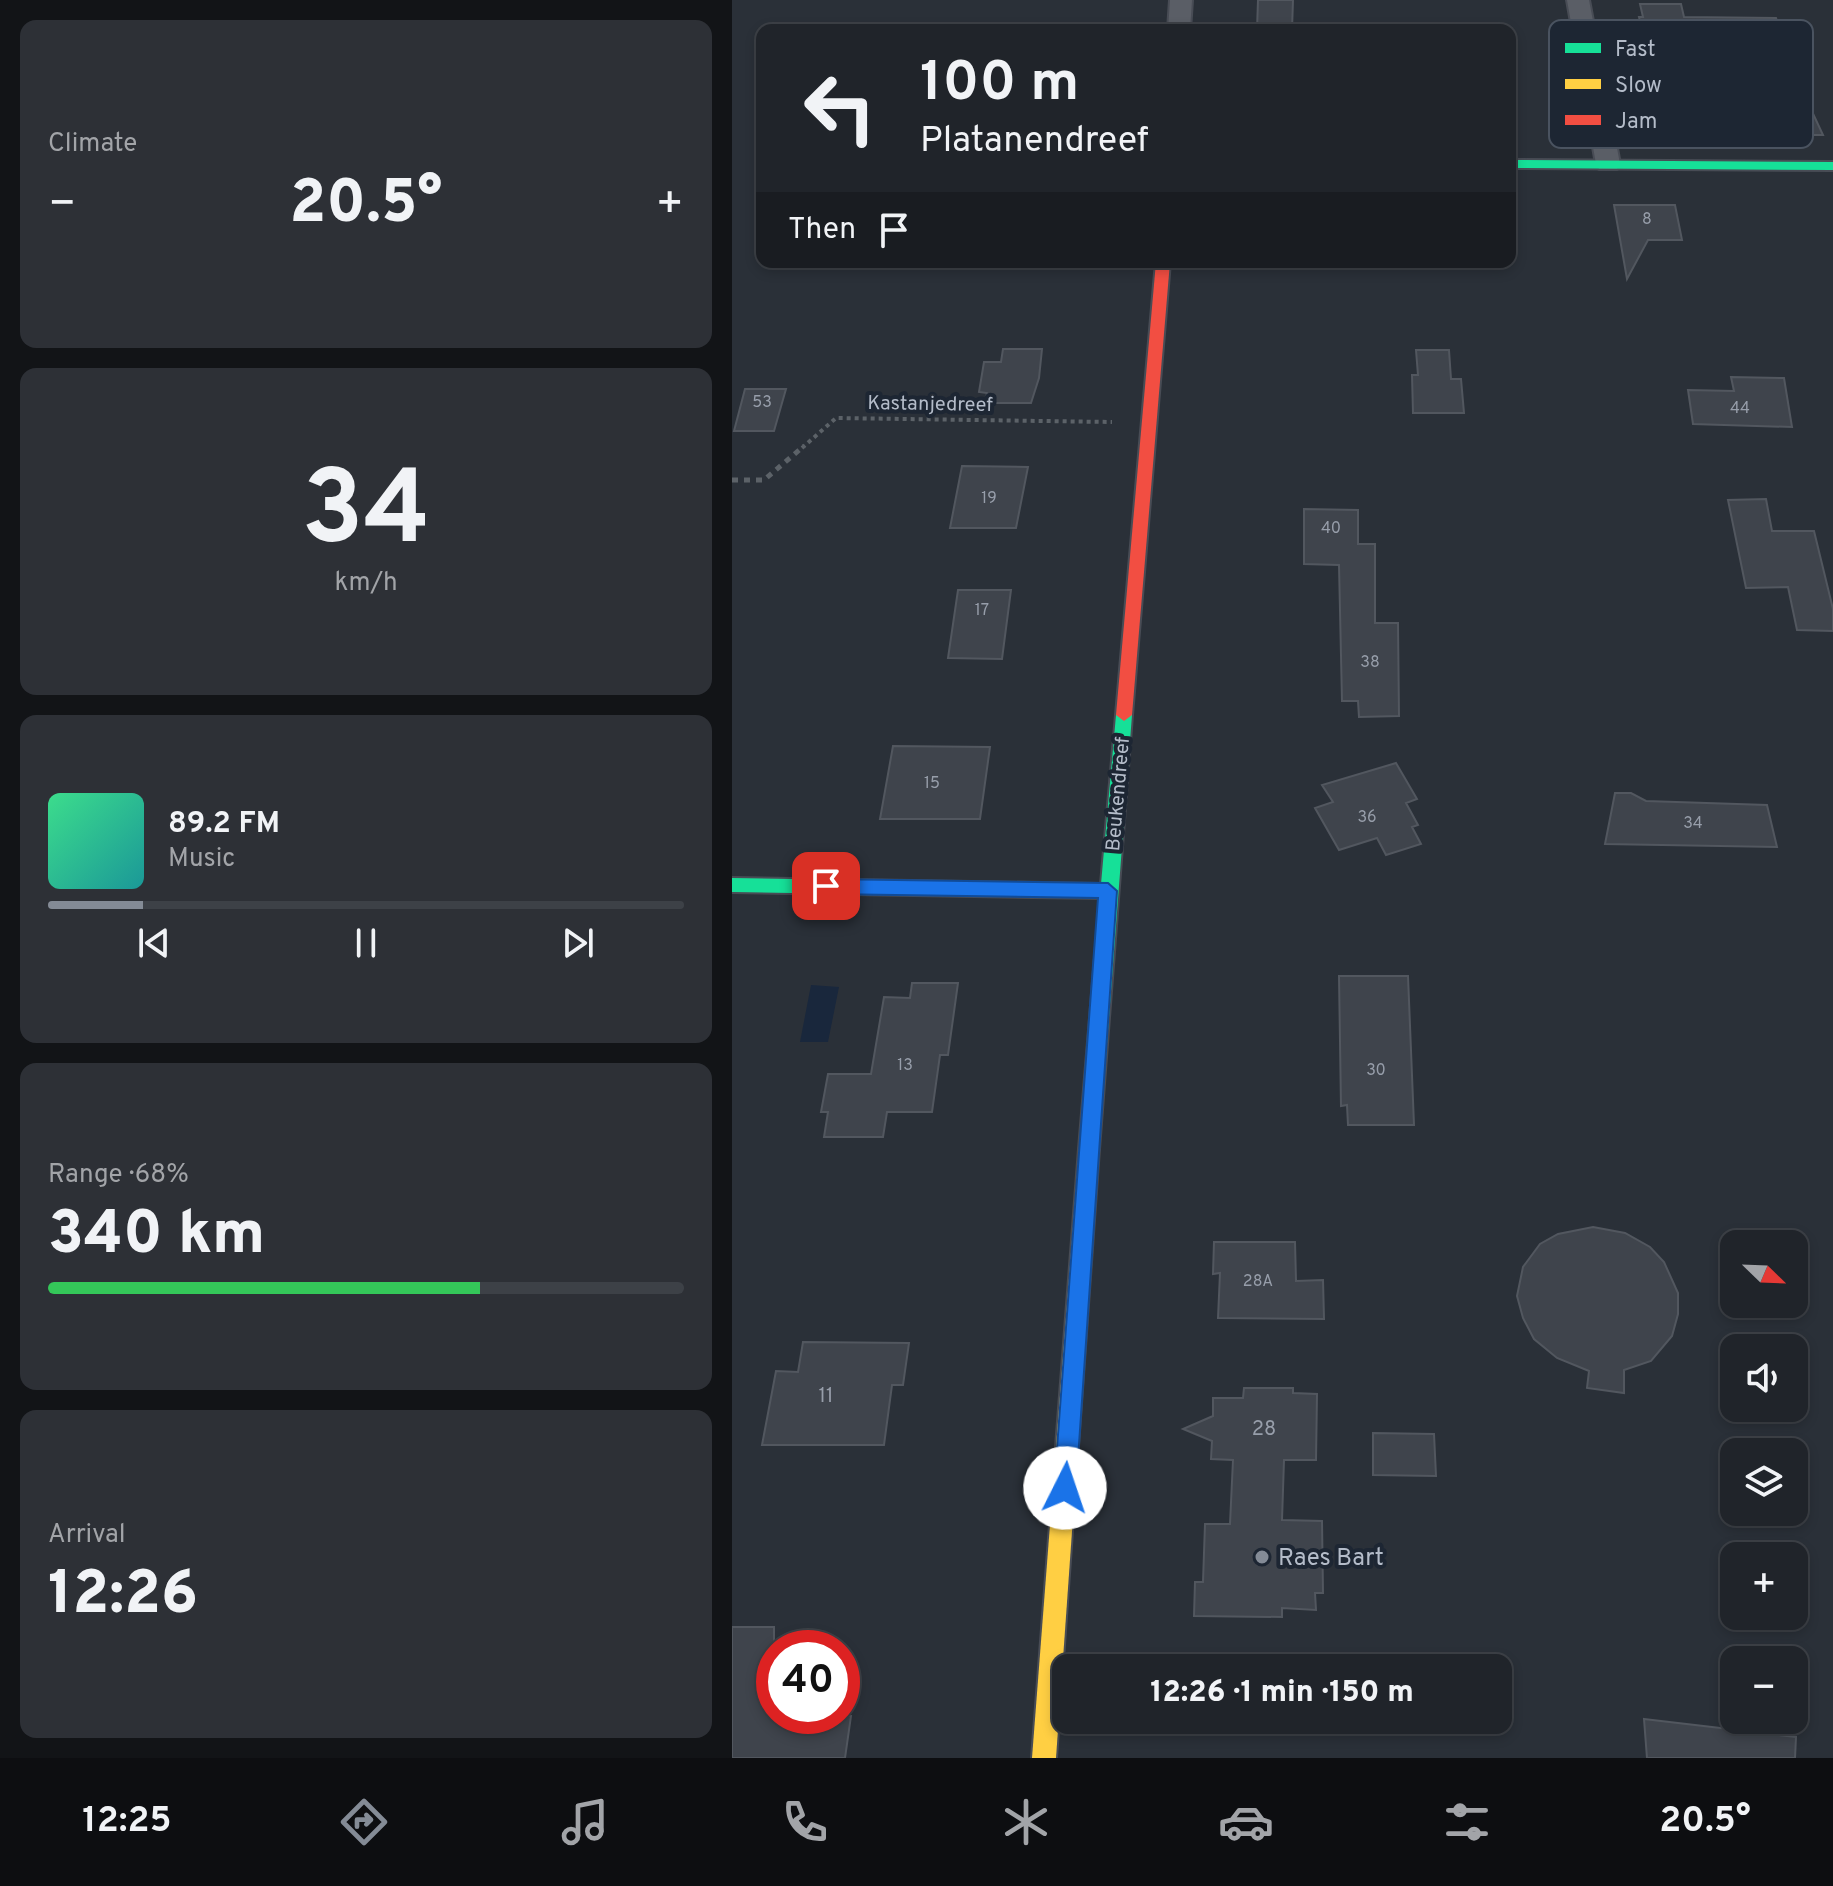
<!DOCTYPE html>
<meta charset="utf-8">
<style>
body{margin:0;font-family:Overpass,sans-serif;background:#2d3036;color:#f1f3f6;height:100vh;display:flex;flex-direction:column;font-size:30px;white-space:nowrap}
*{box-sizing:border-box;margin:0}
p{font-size:26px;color:#a2a4a8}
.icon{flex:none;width:44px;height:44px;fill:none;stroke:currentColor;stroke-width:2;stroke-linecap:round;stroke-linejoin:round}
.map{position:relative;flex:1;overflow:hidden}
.side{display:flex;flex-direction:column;gap:20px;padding:20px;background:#121417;width:732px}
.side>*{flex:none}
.guide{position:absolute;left:24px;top:24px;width:760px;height:244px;border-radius:16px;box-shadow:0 4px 12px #0003,0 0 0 2px #3d4147;background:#20242a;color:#f1f3f6;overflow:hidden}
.needle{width:52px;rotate:113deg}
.controls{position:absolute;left:988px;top:1230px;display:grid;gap:16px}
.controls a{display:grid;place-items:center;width:88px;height:88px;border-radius:16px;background:#20242a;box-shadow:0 4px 12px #0003,0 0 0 2px #3d4147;font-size:40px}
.speed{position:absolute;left:24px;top:1630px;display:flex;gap:16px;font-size:40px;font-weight:700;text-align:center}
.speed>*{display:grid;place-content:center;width:104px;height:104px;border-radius:50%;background:#20242a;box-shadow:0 4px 12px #0003,0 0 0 2px #3d4147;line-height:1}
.speed .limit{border:12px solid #d22;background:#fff;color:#111}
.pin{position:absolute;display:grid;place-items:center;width:68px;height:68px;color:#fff;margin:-34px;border-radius:16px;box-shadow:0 4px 12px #0006}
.me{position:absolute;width:88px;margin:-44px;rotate:4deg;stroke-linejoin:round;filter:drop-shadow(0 0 6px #0008)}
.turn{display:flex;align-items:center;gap:28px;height:168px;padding:0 32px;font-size:36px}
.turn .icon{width:104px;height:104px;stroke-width:2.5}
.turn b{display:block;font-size:56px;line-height:68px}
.then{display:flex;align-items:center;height:76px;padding:0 32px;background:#0003;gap:16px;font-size:30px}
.big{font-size:60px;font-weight:800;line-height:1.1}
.side .tile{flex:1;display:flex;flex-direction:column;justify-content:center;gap:12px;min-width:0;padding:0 28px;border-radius:16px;background:#2d3036}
.side .dial{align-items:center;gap:0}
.dial b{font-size:104px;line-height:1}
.song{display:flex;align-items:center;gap:24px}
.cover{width:96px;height:96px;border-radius:12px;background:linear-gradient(135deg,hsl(150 70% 55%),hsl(180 70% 35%))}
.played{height:8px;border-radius:4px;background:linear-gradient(90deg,#848b96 15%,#3d4147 15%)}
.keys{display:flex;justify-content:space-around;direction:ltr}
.heat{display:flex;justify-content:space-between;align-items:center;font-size:44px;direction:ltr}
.charge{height:12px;border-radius:6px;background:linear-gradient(90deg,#34c759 68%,#3d4147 0)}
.trip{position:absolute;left:320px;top:1654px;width:460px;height:80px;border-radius:16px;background:#20242a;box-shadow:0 4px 12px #0003,0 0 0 2px #3d4147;font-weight:800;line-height:80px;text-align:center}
.dock{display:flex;height:128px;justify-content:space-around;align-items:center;background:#0d0e11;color:#a2a4a8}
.dock .icon{width:56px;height:56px}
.dock .current{color:#848b96}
.dock b{font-size:36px;color:#f1f3f6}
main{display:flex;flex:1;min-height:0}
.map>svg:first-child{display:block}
</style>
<main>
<section class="side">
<div class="tile"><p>Climate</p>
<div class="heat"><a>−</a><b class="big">20.5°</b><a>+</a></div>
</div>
<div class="tile dial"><b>34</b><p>km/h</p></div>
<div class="tile">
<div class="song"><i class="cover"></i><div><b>89.2 FM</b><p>Music</p></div></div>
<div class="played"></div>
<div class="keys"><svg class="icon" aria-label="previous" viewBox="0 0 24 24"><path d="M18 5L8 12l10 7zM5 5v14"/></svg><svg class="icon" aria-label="pause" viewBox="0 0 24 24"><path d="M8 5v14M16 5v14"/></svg><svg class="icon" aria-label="next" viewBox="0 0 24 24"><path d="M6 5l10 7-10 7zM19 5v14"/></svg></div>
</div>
<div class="tile"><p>Range · 68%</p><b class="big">340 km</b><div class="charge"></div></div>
<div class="tile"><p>Arrival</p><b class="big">12:26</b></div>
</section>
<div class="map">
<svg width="1101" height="1758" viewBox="0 0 1101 1758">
<rect width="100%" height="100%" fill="#2a3038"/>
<path fill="#19273c" d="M79 985 107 987 96 1042H68Z"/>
<path fill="#3f444c" stroke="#52575f" stroke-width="2" d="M526 0H561L560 30H525Z
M908 4H949L952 17 1044 18 1063 75 1091 135H959L958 130H933L907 17H911Z
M882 205H943L950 240H916L895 279Z
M271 349H310L307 378 299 403H253L255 393 247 392 252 362H269Z
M684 350H717L719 379H729L732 413H681L680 375H686Z
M999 377 1052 378 1060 427 961 424 956 390 1002 391Z
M13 389H54L42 431H2Z
M230 466 296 467 284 528H218Z
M1034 499 1040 531H1082L1101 609V631L1065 630 1056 587 1014 588 996 500Z
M572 509 626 510V544H643V623H666L667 716 627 717 626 701H610L607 565 572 564Z
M226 590H279L270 659 216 658Z
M161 746 258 747 248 819H148Z
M664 763 685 799 674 803 686 825 680 827 689 844 654 855 645 838 607 850 583 808 601 802 590 785Z
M883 793H899L914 801 1035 805 1045 847 873 844Z
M607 976H676L682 1125H616L615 1105 609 1106Z
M180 983H226L216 1055H208L200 1112H155L151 1137H92L96 1112H89L96 1074H139L152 997 178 998Z
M861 1227 893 1233 918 1247 932 1262 946 1293V1314L940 1336 919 1361 892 1370V1393L855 1388 857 1371 825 1358 802 1339 791 1318 785 1296 791 1267 808 1244 826 1234Z
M482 1242H563L564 1281 591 1280 592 1319 486 1318 488 1273 481 1274Z
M71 1342 177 1343 171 1385H160L152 1445H30L44 1371 66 1372Z
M512 1388H561V1393L585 1394 584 1460H552L550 1520 590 1521 591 1593H583L584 1610 550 1608V1617L462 1616 463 1582H471L473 1524H498L501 1460 479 1459 480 1441 451 1429 481 1416V1398H511Z
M641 1433 702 1434 704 1476 641 1475Z
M0 1627H42V1716H119L113 1758H0Z
M912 1719 1064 1737 1063 1758H915Z"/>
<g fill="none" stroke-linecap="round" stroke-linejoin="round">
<defs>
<path id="street" d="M438 0H460L458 30H436Z
M835 0H857L888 164 885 169H867L864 164Z"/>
<path id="fast" d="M778 160 1101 162V170L778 168Z
M392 709 400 715 367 1149 364 1155 357 1158 350 1155 347 1149 368 898 0 892V878L369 884 384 715Z"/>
<path id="slow" d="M357 1140 364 1143 367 1149 324 1758H300L347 1149 350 1143Z"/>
<path id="jam" d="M424 262H438L400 715 392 721 384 715Z"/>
</defs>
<use href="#street" stroke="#484c55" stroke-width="4"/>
<use href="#fast" stroke="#484c55" stroke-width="4"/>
<use href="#slow" stroke="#484c55" stroke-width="4"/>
<use href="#jam" stroke="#484c55" stroke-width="4"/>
<path stroke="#5c6268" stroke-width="4" stroke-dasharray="4 4" stroke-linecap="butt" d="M70 448 104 418 380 422"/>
<path stroke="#5c6268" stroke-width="5" stroke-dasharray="6 6" stroke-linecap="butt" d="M0 480H32L72 446"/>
<use href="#street" fill="#5a5e66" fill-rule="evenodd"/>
<use href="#fast" fill="#16e098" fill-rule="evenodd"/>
<use href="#slow" fill="#ffcf43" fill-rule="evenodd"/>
<use href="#jam" fill="#f24e42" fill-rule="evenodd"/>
</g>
<path fill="#1a73e8" stroke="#114b97" stroke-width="2" d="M94 879 376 883 385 891 344 1488 341 1496 333 1499 325 1496 322 1488 366 898 94 894 85 886Z"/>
<circle fill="#848b96" stroke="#1d2633" stroke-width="3" cx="530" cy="1557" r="8"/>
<g text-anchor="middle" stroke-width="8" stroke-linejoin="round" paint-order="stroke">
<g font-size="16" fill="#979eaa">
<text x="915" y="224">8</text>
<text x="30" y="407">53</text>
<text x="1008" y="413">44</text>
<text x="257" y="503">19</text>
<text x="599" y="533">40</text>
<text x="250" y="615">17</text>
<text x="638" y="667">38</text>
<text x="200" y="788">15</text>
<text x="635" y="822">36</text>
<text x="961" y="828">34</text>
<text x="173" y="1070">13</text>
<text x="644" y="1075">30</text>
<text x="526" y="1286">28A</text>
</g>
<g font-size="20" fill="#b4bcc9" stroke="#1d2633">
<text transform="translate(198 403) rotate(1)" y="7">Kastanjedreef</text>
<text transform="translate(385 794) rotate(-85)" y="7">Beukendreef</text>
</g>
<g font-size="20" fill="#979eaa">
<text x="94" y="1402">11</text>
<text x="532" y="1435">28</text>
</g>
<g font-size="24" fill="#b4bcc9" stroke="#1d2633" text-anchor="start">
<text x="546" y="1565">Raes Bart</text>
</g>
</g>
<rect x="817" y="20" width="264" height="128" rx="12" fill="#1d2633" stroke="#4a5360" stroke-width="2"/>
<rect x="833" y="43" width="36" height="10" fill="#16e098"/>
<rect x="833" y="79" width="36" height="10" fill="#ffcf43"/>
<rect x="833" y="115" width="36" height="10" fill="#f24e42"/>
<g font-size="22" fill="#b4bcc9">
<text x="883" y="56">Fast</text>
<text x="883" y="92">Slow</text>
<text x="883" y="128">Jam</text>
</g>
</svg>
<div class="controls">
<a><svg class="needle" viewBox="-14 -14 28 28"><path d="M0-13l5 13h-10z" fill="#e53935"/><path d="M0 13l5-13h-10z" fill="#a2a4a8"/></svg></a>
<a><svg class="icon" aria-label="sound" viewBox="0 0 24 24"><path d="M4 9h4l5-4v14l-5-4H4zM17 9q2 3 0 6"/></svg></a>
<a><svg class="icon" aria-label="layers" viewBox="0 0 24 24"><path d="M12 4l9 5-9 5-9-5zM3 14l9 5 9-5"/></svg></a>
<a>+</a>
<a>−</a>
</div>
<div class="speed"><div class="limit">40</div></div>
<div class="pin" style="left:94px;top:886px;background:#d93025"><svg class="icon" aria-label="arrive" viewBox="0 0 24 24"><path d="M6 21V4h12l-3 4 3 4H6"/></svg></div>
<svg class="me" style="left:333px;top:1488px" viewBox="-20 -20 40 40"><circle r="19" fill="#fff"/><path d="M0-13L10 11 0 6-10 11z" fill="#1a73e8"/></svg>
<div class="trip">12:26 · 1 min · 150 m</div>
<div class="guide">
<div class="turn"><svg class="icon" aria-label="left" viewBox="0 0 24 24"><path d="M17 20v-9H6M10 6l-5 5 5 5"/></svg><div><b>100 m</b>Platanendreef</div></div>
<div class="then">Then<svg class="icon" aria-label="arrive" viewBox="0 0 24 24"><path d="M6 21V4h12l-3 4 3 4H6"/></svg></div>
</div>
</div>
</main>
<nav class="dock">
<b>12:25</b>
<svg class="icon current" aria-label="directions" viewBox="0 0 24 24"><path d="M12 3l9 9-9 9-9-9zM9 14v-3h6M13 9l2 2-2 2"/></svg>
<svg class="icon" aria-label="music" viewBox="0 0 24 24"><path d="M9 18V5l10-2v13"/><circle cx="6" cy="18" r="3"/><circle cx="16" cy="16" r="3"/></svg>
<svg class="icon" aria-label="phone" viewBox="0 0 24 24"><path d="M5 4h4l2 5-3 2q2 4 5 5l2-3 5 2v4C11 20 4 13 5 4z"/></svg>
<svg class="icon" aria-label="climate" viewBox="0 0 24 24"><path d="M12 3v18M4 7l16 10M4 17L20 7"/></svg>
<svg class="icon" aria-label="car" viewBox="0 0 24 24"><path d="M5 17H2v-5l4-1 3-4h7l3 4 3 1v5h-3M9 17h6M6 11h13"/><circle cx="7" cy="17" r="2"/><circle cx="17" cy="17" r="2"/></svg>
<svg class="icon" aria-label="filters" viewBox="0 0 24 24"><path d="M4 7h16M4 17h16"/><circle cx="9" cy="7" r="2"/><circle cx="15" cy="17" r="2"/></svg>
<b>20.5°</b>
</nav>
